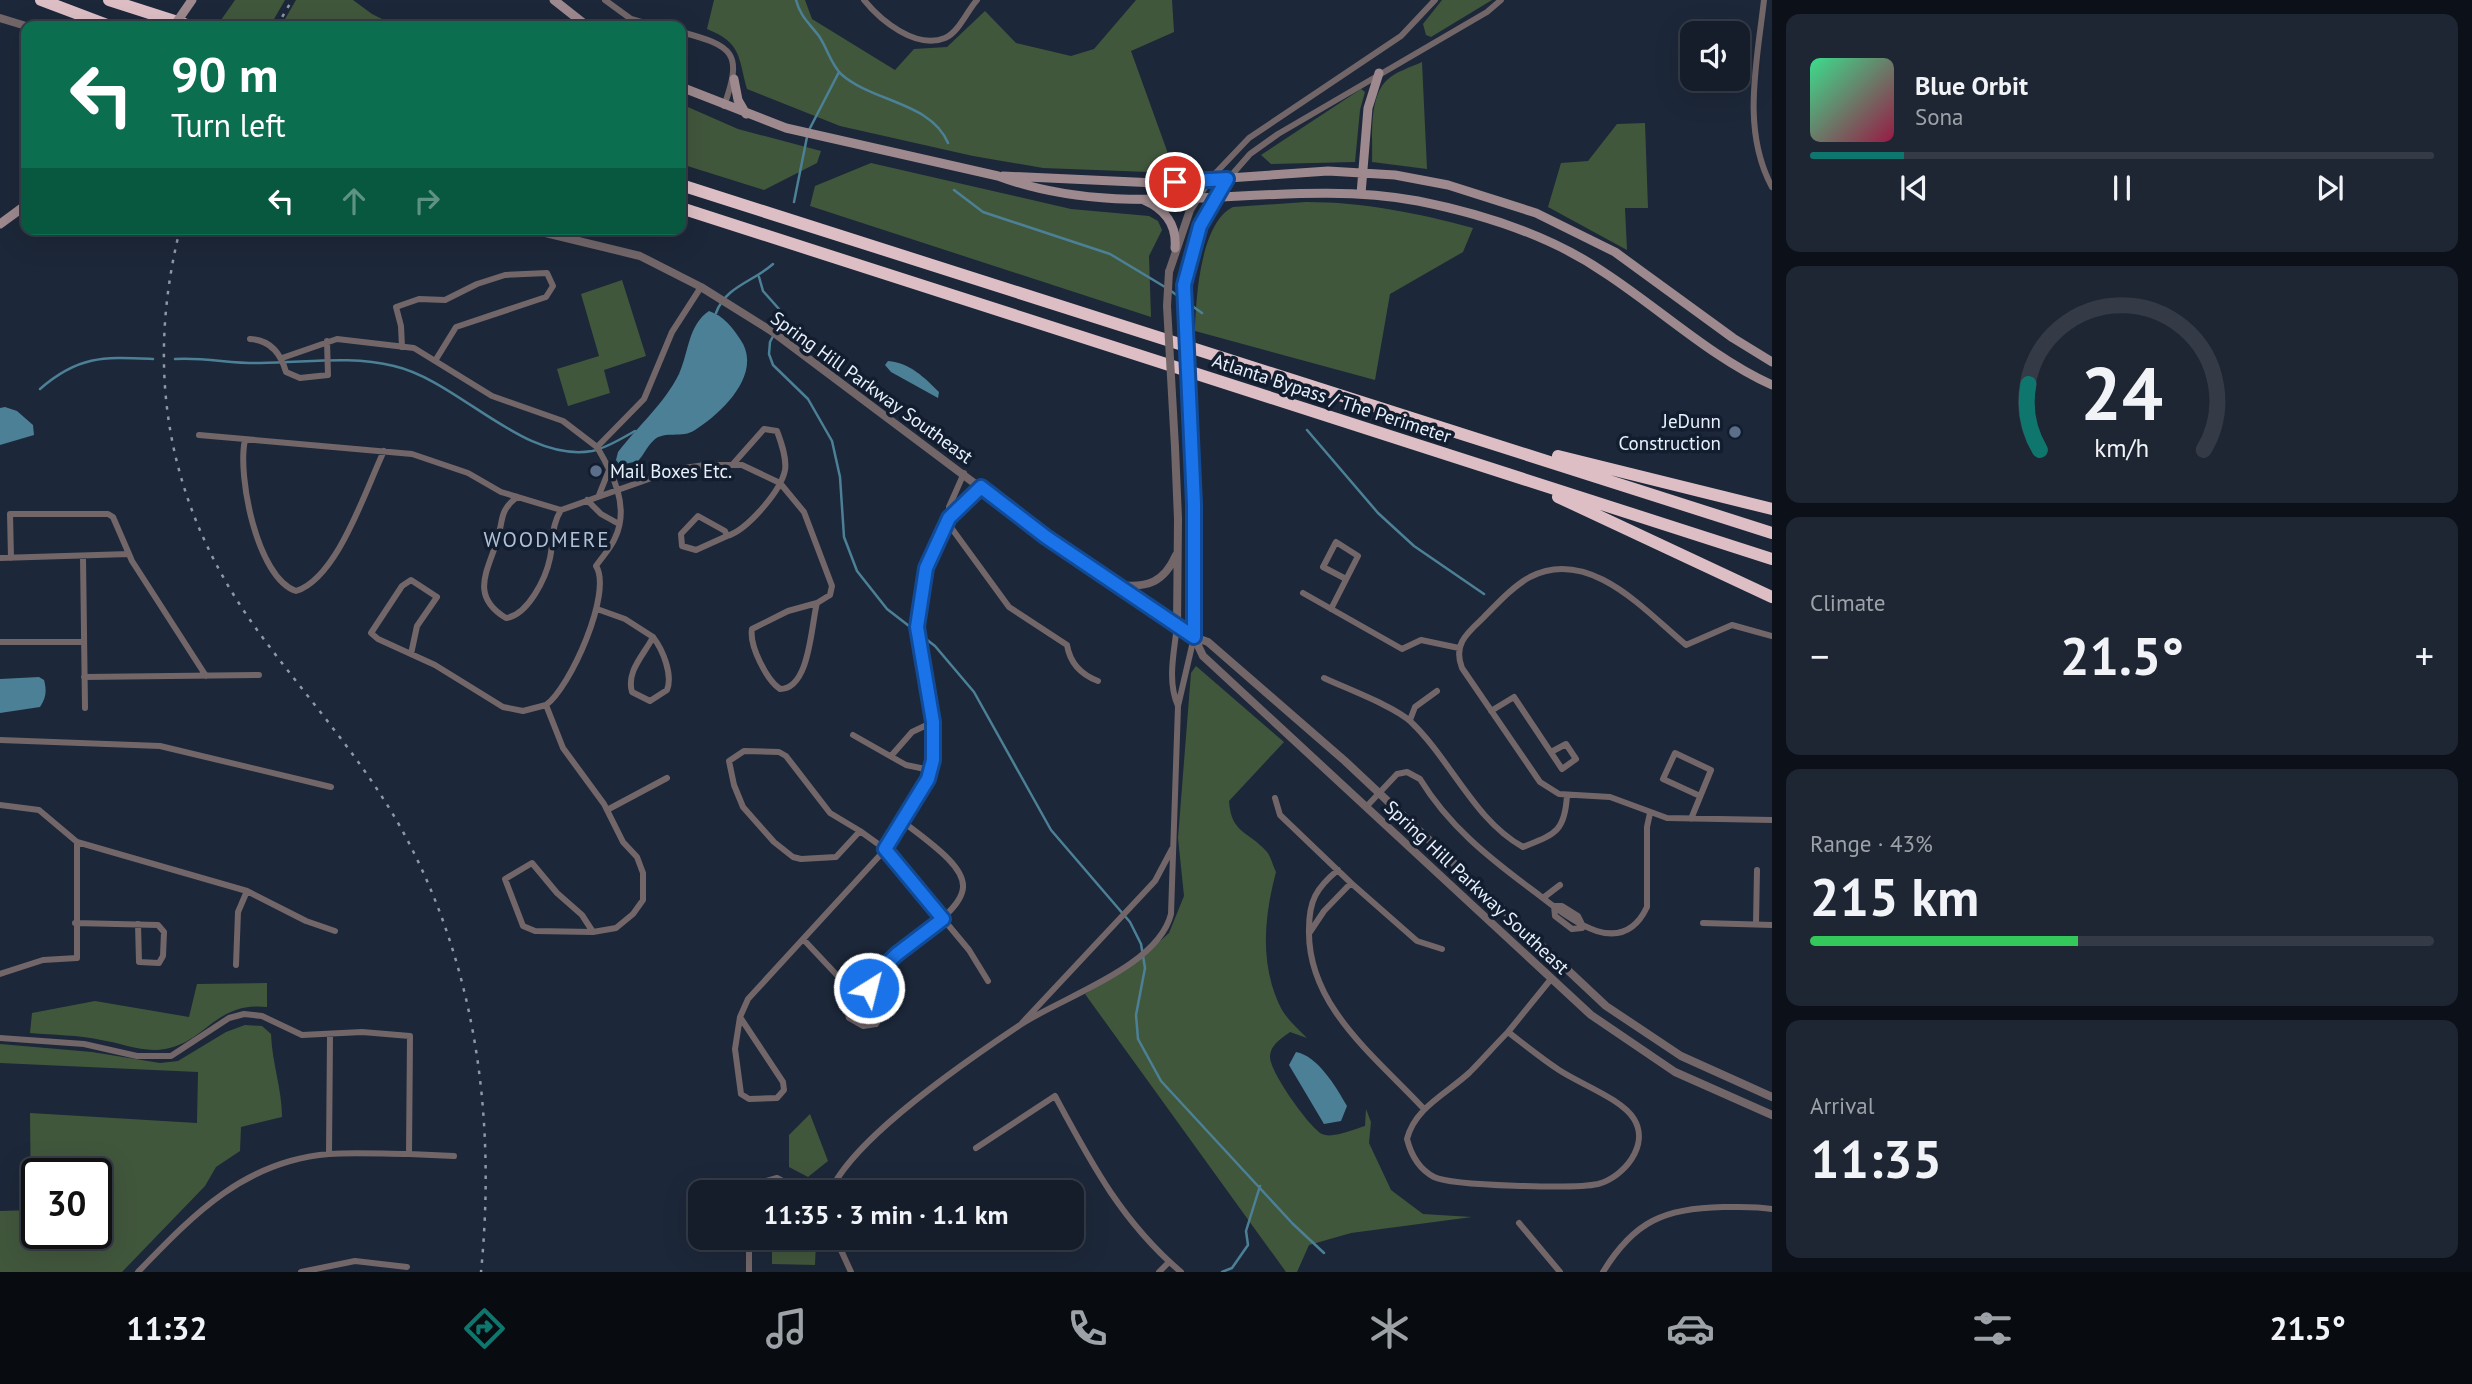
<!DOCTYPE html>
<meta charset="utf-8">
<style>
body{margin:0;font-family:"PT Sans",sans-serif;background:#1e2633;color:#f1f3f6;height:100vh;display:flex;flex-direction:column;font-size:26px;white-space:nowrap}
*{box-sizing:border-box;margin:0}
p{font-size:23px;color:#9da2a9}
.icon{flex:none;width:38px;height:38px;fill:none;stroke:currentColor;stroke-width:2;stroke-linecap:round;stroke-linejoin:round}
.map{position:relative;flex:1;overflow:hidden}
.details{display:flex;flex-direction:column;gap:14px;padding:14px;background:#0c1018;width:700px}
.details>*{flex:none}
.guide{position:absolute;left:21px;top:21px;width:665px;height:214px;border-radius:14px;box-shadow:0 7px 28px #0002,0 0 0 2px #343b47;background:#0b6e4f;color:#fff;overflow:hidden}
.buttons{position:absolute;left:1680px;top:21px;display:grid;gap:14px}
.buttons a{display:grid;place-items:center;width:70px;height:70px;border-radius:14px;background:#151d2b;box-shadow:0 7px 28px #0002,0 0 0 2px #343b47;font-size:35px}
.speed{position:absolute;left:21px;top:1158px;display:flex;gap:14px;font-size:35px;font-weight:700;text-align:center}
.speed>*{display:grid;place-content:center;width:91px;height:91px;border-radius:50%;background:#151d2b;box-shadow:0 7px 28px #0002,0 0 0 2px #343b47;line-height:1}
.speed .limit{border:4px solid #111;border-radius:10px;background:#fff;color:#111}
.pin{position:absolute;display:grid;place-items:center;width:60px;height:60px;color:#fff;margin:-30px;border:4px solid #fff;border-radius:50%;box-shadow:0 2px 7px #0007}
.me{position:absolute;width:77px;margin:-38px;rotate:36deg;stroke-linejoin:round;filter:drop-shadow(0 0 5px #0008)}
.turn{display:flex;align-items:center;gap:24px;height:147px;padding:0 35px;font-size:32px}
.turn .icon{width:91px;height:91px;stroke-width:2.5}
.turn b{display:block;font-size:49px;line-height:60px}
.lanes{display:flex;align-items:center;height:66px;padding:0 35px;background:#0003;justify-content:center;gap:35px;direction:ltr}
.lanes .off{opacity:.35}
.big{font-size:52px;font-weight:700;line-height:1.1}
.details .card{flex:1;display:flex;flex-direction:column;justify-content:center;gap:10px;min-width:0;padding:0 24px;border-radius:14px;background:#1e2633}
.details .dial{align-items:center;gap:0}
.dial svg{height:182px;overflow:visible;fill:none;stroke:#343b47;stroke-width:7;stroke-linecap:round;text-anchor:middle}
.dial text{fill:#f1f3f6;stroke:none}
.song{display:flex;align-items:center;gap:21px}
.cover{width:84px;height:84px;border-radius:10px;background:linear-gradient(135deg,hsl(150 70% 55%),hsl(340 70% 35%))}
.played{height:7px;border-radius:4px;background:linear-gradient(90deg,#0f766e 15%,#343b47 15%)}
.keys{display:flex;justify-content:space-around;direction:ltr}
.heat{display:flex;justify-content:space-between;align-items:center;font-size:38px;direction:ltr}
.charge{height:10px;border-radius:5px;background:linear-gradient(90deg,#34c759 43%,#343b47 0)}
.trip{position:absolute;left:688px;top:1180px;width:396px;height:70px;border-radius:14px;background:#151d2b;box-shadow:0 7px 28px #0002,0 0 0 2px #343b47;font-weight:700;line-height:70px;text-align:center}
.dock{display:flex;height:112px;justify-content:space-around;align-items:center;background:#080c11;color:#9da2a9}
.dock .icon{width:49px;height:49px}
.dock .on{color:#0f766e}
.dock b{font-size:32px;color:#f1f3f6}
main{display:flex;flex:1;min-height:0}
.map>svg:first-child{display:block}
</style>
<main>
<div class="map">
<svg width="1772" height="1272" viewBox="0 0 1772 1272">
<rect width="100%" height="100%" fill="#1c2739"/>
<path fill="#41573c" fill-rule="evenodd" d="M235 0H285L270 26H242L221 20Z
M296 0H353L372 14 396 26H281Z
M714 0H805L812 19 895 70 914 49 947 47 985 11 1016 43 1071 56 1094 49 1136 0H1172L1174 32 1131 51 1175 173 1043 168 973 156 840 126 747 89C738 57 742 43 707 29Z
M1442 0H1492L1431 37 1426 35 1423 24Z
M1422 62 1427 169 1372 162C1373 138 1368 98 1387 80 1395 72 1411 67 1422 62Z
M1361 89 1365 92 1360 110 1355 162 1271 164 1261 155Z
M681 104 738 129 821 151 817 163 764 190 681 164Z
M1645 123 1648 208H1625L1627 250 1548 207 1561 163 1588 161 1617 124Z
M871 163 1071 209 1149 216 1158 221 1162 230 1149 256 1151 317 810 206 815 186Z
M1306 202C1364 202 1417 213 1473 228L1463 252 1390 294 1375 380 1195 331C1196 299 1200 223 1233 207Z
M622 280 646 356 604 370 610 393 568 406 557 369 599 356 581 294Z
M1196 666 1284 742 1229 801C1231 834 1249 831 1267 852 1271 857 1273 866 1276 872 1264 917 1259 966 1282 1010 1288 1020 1299 1030 1307 1038L1290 1032C1282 1038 1270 1045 1270 1057 1270 1072 1309 1127 1322 1134 1332 1139 1355 1129 1365 1126L1366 1109 1371 1122 1369 1143 1391 1190 1423 1214 1472 1217 1351 1233 1309 1245 1297 1272H1286L1085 994 1138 961 1169 933 1184 896 1178 838 1191 673Z
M267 983V1007C216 1001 206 1042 165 1049 143 1053 122 1043 101 1040 78 1035 54 1035 30 1033L32 1013 95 1001 189 1017 197 984Z
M245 1025 262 1026 271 1034C272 1063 282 1089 282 1117L241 1127 240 1151 216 1167 205 1186 122 1272H0V1211L31 1210 30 1113 197 1123 198 1072 0 1063V1044L92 1052 160 1063 178 1061 226 1032ZM37 1174H96V1234H37Z
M810 1114 828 1161 808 1177 789 1167V1135Z
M772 1243H816L815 1265 772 1264Z"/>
<path fill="#4c8096" d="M709 311C724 316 732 327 740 339 764 373 722 413 695 430 682 439 665 430 654 440 647 446 644 455 638 461L620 465 616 460 618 452C638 426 664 404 679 374 689 352 688 325 709 311Z
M888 361C910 363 924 377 939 392L938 398 891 372 885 365Z
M5 407 17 411 33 425 34 435 0 445V408Z
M39 677 44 680C47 691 46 698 40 707L0 713V679Z
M1296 1052C1318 1056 1336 1087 1347 1106L1341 1121 1324 1124 1289 1065Z"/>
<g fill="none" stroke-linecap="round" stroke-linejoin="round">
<path stroke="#4c8096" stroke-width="2.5" d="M796 0C800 16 809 23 819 36 827 48 831 64 841 74 872 102 931 102 948 143
M809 130 839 72
M954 190 983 212 1110 254 1165 287
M794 202 807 137
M759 277 763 291 779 309 781 321 770 342 769 354 773 365 808 399 832 441 840 477 844 537 857 571 887 609 935 646 974 692 1051 830 1130 922 1141 944 1145 968 1136 1015 1138 1039 1161 1081 1293 1224 1324 1253
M1171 291 1202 313
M716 313C726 286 753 282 773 264
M175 359C205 357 232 364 260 363 305 363 350 355 394 366 459 381 523 463 592 451 607 448 622 438 635 431
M40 389C79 355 104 357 153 359
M1307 430 1378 513 1414 546 1484 594
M1222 1272 1232 1268 1248 1245 1246 1231 1260 1186"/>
<path stroke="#726669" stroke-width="6" d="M605 0 631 19 655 26
M864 0C880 20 916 50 945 38 959 32 967 11 977 0
M1764 0C1757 62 1741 130 1772 187
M681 32C734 46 743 53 724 106
M1229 178 1250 154 1278 134 1487 12 1501 0
M1208 181 1249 138 1401 36 1435 0
M250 339C271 340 281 354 286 372L300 378 328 375 327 341
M402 347 401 326 396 307 419 299 445 300 477 284 505 275 547 273 553 286 546 297 456 327 435 361
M282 358 337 339 414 348 492 396 563 421 597 447
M199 435 412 454 468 473 501 492 561 510 677 469 705 465H742L780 483 804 512 832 586 830 595 817 603
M245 440C237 475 257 578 296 591 338 578 366 488 384 451
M599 495 609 470
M517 497C498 512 504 520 497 541 487 572 470 596 506 618 528 615 546 578 550 558 554 539 551 526 561 510
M587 500 601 514 619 524
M698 516 725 531 727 536 696 550 682 546 681 534Z
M949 518 981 487
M947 522 1009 607 1067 645C1070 663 1082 675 1098 681
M727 536C747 530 781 491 785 470 787 458 781 442 777 431L764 429 733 464
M83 557 85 708
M0 558 129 554
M11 558 10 514H108L113 517 132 561 206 676
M1303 593 1402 649 1421 640 1459 648
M817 603C811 625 810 689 780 689 767 680 749 646 752 629L788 611Z
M597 609 625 619 653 637
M1331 609 1358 556 1336 542 1323 567 1346 579
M1177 626C1174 653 1167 681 1178 706
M1772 636 1732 625 1686 645C1646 612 1590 546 1530 577 1512 587 1497 604 1482 619 1466 634 1453 645 1462 668L1540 782 1559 794 1610 797 1667 818 1772 820
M653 637C663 650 673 675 667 690L650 701 632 692C626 671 644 655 653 637Z
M0 642H84
M411 654 417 626 437 597 411 580 402 586 371 633 378 639 435 665 503 707 523 711 546 705
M84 677 259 675
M1324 678C1345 688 1396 707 1411 722 1451 760 1474 820 1523 847 1555 834 1565 832 1567 795
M1491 711 1514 697 1562 769 1576 759 1566 744 1551 752
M1410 720 1415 707 1437 691
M853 735 906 765 930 770
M0 740 160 746 331 787
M744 751 779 752 786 756 830 813 860 831 836 857 801 859 793 857 774 842 743 807 734 785 729 761Z
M891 756 912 732 933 722
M1275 798 1280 815 1351 883 1417 941 1442 949
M0 805 39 810 77 842V958L43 960 0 974
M1367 806 1397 774 1407 772 1420 779C1448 825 1488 857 1531 889 1561 911 1619 966 1647 907V827L1650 813
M607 810 667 778
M1691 819 1711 770 1675 753 1663 779 1700 796
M860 831 885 849 969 950 988 981
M77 842 247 891 306 921 335 931
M532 863 557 893 582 915 593 932 535 931 523 926 505 879Z
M1338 870C1316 888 1309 901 1309 929 1307 1006 1376 1057 1424 1109
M1543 898 1560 885
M1554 906 1555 916 1572 929 1582 928
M1554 906H1562L1578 916 1583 926
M75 923 158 925 164 932 163 956 159 963 139 962 138 924
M1703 923 1772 925
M1756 924 1757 870
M593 932 616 928 633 914 643 900V873L637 857 623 842 604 804 563 748 546 705C570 688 613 592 596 566 602 557 611 548 615 538 630 507 613 474 597 447L644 399 672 332 701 287
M1310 932 1324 911 1351 883
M803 939 850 989
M236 965 238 912 247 891
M869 981 850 989 846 1005 849 1018 863 1026 876 1024C890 1007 869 997 869 981 881 973 888 960 900 951 981 892 986 883 903 822
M740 1017 748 999 882 853 928 779 934 747 917 627 920 595 925 568 949 518V507L964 473
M740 1017 783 1082 784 1090 777 1098 749 1099 741 1094 735 1049Z
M1022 1023 1155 881 1172 849
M1508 1032C1525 1045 1542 1059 1559 1070 1580 1084 1622 1099 1634 1119 1650 1145 1624 1177 1598 1184 1576 1189 1452 1186 1434 1177 1419 1169 1411 1155 1407 1139 1415 1107 1448 1093 1470 1072 1483 1059 1495 1045 1508 1032Z
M1508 1032 1551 979
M0 1038 84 1044 137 1056H171L229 1018 244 1014 262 1016 302 1035 362 1032 410 1036 409 1154C383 1154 355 1152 329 1154 244 1161 193 1215 138 1272
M976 1148 1055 1096C1091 1163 1122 1222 1181 1272
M329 1154 330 1035
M409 1154 454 1156
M753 1192 763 1182 777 1178 803 1192
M830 1192C854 1137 969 1059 1020 1025 1062 997 1158 967 1171 914L1178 706 1194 637
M1519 1223 1560 1272
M835 1237 851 1272
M301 1272 355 1261 407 1267
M749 1272V1237
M1159 1272 1169 1262
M1603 1272C1634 1221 1665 1208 1723 1207 1740 1207 1756 1206 1772 1209"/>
<path stroke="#726669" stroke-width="8" d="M0 18 26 26
M529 229 640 256 701 287 773 332 1046 537 1194 637 1208 642 1345 761 1606 1006 1681 1056 1772 1097
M1169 272 1190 210 1208 181
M1185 275 1200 226 1228 179
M1175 447 1178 519 1177 626
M1191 450 1194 637 1203 656 1591 1015 1675 1072 1772 1115
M1120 585C1148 588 1164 582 1176 555"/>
<path stroke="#9d898e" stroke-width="9" d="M554 0 587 26
M734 79 738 100 746 114
M681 87 786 128 998 176C1133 227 1279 175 1418 201 1483 214 1550 235 1605 273 1660 309 1712 358 1772 385
M1003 176 1156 183 1328 171 1395 175 1448 185 1536 213 1615 252 1733 338 1772 362
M1361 194 1368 108 1379 73
M1144 200C1165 209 1177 225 1175 248
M0 224 26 205"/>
<path stroke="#ddbec5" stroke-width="12" d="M41 0 110 26
M109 0 190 26
M681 185 1772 533
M681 208 1772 559
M1558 456 1772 509
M1558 497 1772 597"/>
<path stroke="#8f98a7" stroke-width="2.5" stroke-dasharray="3.5 7" stroke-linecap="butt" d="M277 26 292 0
M180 229C144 374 168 505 255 627 309 702 373 769 414 853 479 984 495 1128 481 1272"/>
<path stroke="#726669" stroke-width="8" d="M1169 272 1167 306 1175 447
M1185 275 1183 314 1191 450"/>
<path stroke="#9d898e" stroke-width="9" d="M174 26 192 0"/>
</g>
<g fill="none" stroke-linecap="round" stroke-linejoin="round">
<defs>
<path id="route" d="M869 988V981L897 954 943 919 885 849 928 779 933 760V722L917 627 926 568 949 518 981 487 1046 537 1194 637V504L1184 285 1200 226 1227 179 1175 182"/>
</defs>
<use href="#route" stroke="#114b97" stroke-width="18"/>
<use href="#route" stroke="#1a73e8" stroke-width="12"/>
</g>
<g fill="#5c6f8a" stroke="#121e2f" stroke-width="2.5">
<circle cx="1735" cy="432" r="7"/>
<circle cx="596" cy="471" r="7"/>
</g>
<g text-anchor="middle" stroke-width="7" stroke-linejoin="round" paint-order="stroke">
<g font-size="19" fill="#e8f0fc" stroke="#121e2f">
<text transform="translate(872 387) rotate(36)" y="7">Spring Hill Parkway Southeast</text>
<text transform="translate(1332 398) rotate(18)" y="7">Atlanta Bypass / The Perimeter</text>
<text transform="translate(1477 887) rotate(43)" y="7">Spring Hill Parkway Southeast</text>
</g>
<g font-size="19" fill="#e8f0fc" stroke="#121e2f" text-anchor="end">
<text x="1721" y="428">JeDunn<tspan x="1721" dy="22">Construction</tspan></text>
<text x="610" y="478" text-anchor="start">Mail Boxes Etc.</text>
</g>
<g font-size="21" letter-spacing="2" fill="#b0c0d7" stroke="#121e2f">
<text x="547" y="547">WOODMERE</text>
</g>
</g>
</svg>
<div class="buttons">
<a><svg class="icon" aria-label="sound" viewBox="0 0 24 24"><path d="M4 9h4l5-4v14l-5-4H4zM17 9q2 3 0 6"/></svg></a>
</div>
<div class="speed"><div class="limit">30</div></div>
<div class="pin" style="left:1175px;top:182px;background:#d93025"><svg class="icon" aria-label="arrive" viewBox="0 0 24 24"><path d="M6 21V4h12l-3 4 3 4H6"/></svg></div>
<svg class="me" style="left:869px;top:988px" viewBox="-20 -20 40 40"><circle r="17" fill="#1a73e8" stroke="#fff" stroke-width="3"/><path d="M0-11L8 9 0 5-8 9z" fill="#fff"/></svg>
<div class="trip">11:35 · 3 min · 1.1 km</div>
<div class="guide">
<div class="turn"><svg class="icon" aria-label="left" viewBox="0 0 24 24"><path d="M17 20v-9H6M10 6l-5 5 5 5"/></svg><div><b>90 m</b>Turn left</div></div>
<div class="lanes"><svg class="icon" aria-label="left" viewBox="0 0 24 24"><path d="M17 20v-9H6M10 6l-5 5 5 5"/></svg><svg class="icon off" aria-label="ahead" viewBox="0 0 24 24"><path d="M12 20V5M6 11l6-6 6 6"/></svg><svg class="icon off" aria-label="right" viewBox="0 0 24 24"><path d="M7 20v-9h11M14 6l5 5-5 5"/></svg></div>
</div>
</div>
<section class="details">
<div class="card">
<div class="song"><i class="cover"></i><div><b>Blue Orbit</b><p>Sona</p></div></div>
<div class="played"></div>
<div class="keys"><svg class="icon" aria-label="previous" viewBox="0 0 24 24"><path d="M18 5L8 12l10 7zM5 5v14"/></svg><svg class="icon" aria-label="pause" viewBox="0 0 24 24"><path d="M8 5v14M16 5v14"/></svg><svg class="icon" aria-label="next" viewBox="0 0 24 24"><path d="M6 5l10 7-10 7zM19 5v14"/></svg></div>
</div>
<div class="card dial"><svg viewBox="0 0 100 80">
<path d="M14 69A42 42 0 1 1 86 69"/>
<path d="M14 69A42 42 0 0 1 9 40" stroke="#0f766e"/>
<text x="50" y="56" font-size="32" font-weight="700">24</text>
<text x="50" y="72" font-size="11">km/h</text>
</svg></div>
<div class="card"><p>Climate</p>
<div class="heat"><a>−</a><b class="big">21.5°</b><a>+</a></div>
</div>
<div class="card"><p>Range · 43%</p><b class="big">215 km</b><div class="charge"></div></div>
<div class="card"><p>Arrival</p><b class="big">11:35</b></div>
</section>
</main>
<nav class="dock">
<b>11:32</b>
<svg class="icon on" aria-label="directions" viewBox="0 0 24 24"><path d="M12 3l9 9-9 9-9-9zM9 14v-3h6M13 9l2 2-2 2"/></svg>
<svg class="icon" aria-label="music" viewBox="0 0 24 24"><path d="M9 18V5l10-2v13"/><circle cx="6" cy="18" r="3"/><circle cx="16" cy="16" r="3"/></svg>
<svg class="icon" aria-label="phone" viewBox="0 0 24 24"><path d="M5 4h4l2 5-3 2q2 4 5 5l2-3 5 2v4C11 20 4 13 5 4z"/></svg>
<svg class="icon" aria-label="climate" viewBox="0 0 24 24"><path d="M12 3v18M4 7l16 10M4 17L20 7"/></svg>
<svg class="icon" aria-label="car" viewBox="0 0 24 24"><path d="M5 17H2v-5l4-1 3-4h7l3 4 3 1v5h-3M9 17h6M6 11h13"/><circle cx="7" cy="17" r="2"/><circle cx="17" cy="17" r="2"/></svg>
<svg class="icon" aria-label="filters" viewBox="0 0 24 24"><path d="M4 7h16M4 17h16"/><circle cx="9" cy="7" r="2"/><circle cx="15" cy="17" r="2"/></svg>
<b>21.5°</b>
</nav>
